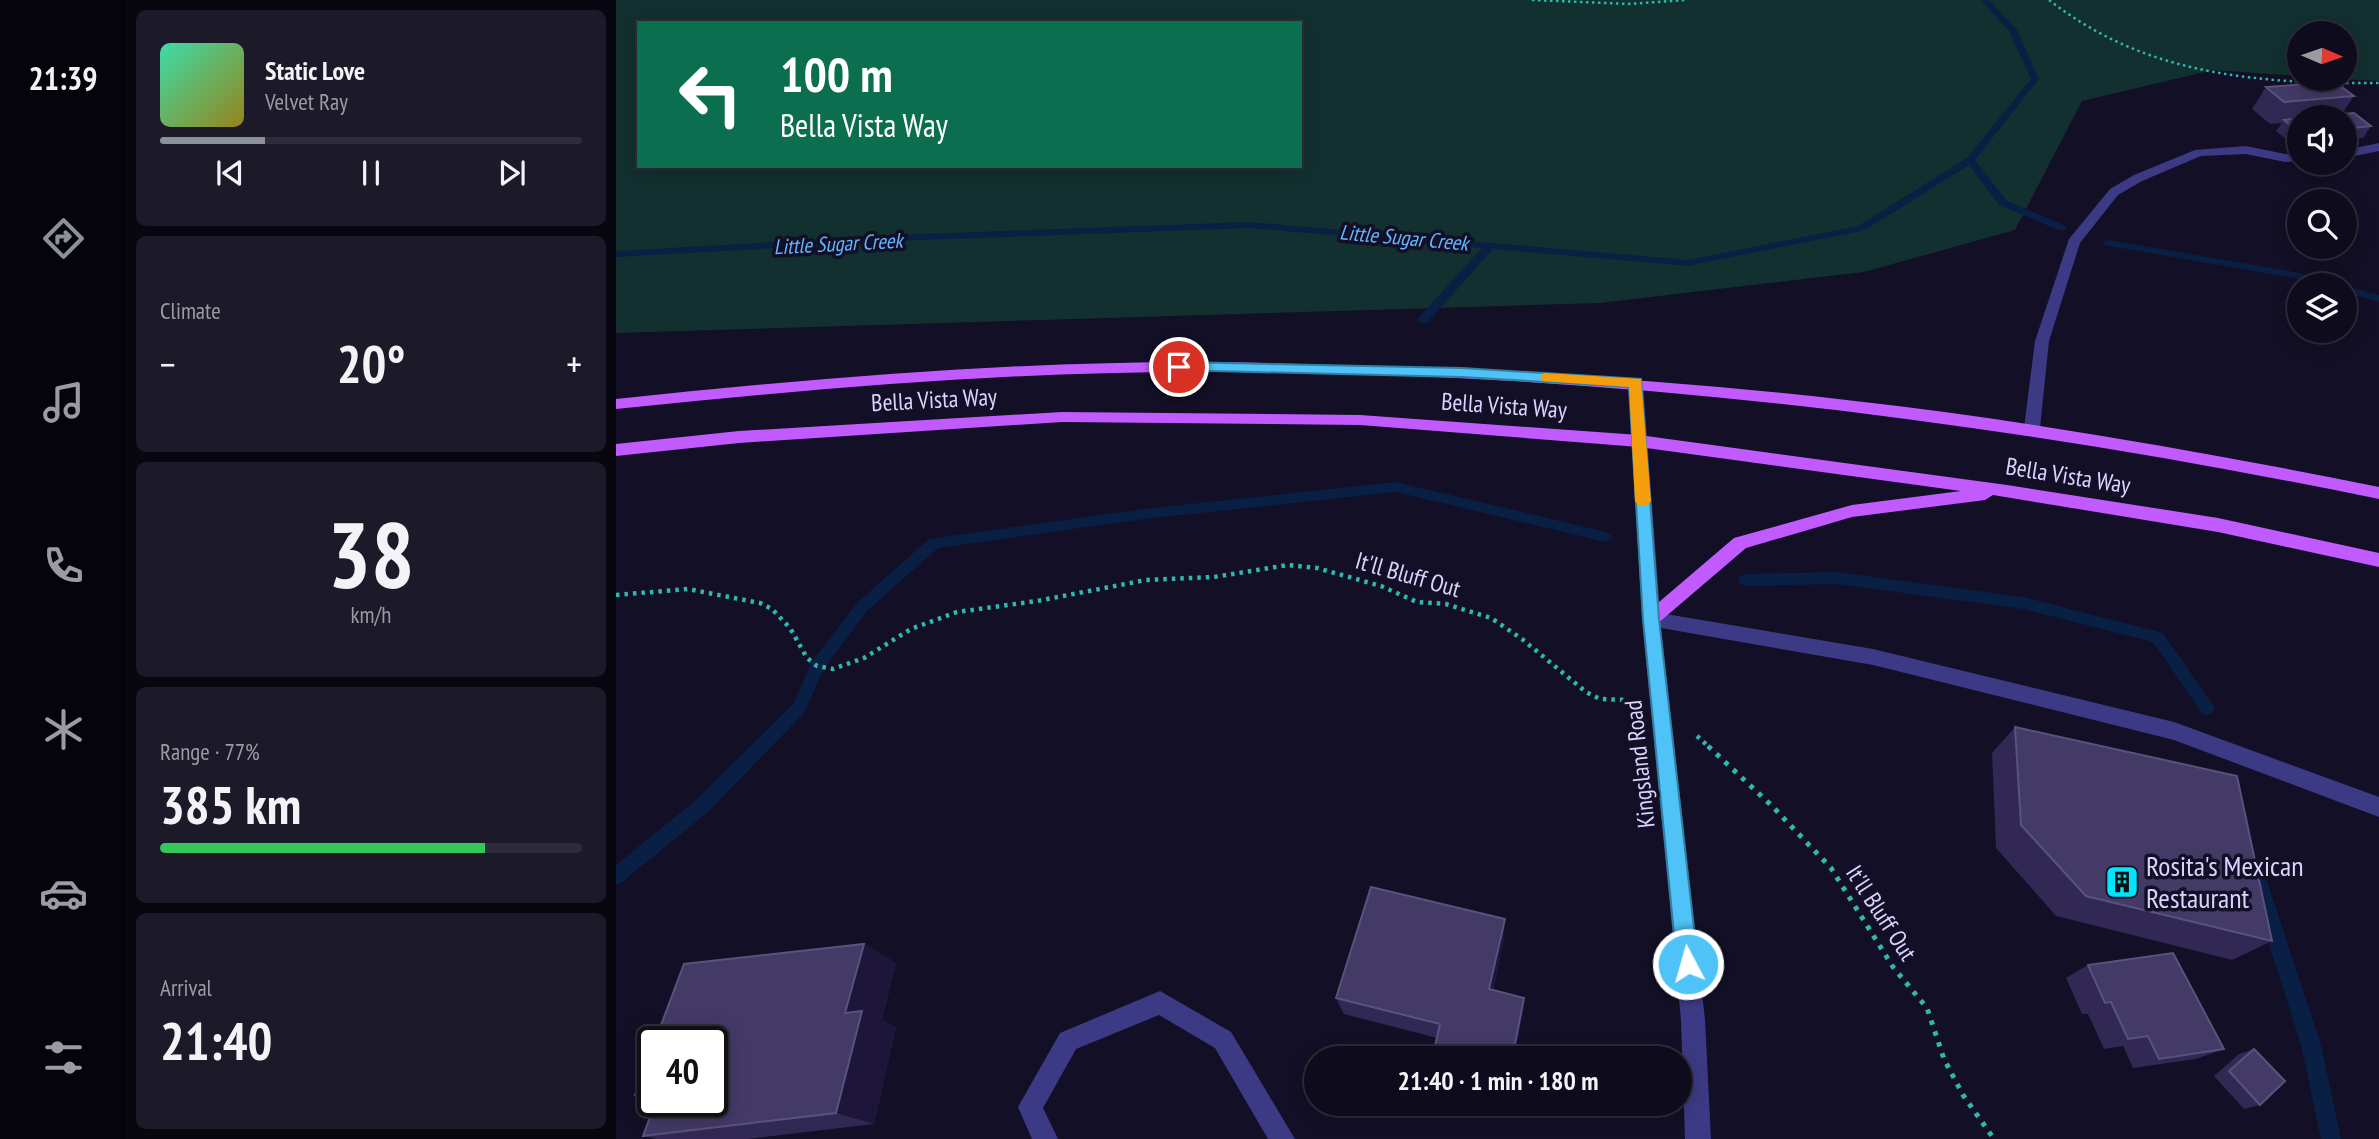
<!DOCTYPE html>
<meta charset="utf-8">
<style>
body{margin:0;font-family:"PT Sans Narrow",sans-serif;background:#1c1929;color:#f1f3f6;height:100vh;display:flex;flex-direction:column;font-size:26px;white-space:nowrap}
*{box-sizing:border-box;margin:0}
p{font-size:23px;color:#9b9ba3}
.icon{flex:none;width:38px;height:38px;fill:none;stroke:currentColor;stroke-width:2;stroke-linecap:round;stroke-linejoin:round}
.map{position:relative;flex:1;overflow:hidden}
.side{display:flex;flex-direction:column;gap:10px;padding:10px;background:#08060f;width:490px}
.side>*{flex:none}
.hud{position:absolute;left:21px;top:21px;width:665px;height:147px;border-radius:0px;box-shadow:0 4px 18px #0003,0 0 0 2px #2e2b3b;background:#0b6e4f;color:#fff;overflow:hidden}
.needle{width:46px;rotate:92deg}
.controls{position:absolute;left:1671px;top:21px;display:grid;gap:14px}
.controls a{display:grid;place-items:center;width:70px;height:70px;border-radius:50%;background:#0e0b1c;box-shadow:0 4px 18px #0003,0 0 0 2px #2e2b3b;font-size:35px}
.speed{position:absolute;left:21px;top:1026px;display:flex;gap:14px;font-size:35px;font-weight:700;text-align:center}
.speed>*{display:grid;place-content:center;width:91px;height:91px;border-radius:50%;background:#0e0b1c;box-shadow:0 4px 18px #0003,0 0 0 2px #2e2b3b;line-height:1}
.speed .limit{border:4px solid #111;border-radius:10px;background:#fff;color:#111}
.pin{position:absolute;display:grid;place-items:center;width:60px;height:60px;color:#fff;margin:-30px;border:4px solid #fff;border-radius:50%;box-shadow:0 2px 7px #0007}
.me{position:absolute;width:77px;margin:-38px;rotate:354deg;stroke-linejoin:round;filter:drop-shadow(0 0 5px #0008)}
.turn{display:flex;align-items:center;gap:24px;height:147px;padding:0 28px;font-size:32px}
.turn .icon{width:91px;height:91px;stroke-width:2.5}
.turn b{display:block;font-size:49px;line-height:60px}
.big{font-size:52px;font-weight:700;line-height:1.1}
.side .widget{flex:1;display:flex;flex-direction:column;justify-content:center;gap:10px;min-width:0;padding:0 24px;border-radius:10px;background:#1c1929}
.side .dial{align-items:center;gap:0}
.dial b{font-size:91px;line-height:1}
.song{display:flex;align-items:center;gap:21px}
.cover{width:84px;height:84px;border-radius:10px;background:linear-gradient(135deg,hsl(160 70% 55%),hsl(50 70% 35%))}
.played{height:7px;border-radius:4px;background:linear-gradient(90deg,#8c9099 25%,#2e2b3b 25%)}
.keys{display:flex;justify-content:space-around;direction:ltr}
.heat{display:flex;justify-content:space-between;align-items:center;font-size:38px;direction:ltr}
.charge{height:10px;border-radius:5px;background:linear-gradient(90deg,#34c759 77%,#2e2b3b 0)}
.trip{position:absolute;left:688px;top:1046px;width:388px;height:70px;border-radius:35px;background:#0e0b1c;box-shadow:0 4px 18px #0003,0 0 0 2px #2e2b3b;font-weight:700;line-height:70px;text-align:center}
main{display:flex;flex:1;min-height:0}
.menu{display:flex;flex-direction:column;width:126px;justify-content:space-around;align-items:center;background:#06040b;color:#9b9ba3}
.menu .icon{width:49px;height:49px}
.menu .selected{color:#8c9099}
.menu b{font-size:32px;color:#f1f3f6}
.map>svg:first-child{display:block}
</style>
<main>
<nav class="menu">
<b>21:39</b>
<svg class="icon selected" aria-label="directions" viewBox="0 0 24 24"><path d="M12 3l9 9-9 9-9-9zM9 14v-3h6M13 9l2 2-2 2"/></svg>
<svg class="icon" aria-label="music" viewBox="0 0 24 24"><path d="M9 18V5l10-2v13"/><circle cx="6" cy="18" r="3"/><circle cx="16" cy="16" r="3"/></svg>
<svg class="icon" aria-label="phone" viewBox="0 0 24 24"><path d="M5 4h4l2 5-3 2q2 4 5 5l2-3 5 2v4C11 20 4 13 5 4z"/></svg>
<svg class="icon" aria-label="climate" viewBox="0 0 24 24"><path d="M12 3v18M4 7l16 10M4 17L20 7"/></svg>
<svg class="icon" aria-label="car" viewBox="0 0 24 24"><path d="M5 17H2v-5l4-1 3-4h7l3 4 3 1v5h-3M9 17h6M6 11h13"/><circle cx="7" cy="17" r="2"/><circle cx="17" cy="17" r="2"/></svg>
<svg class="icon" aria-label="filters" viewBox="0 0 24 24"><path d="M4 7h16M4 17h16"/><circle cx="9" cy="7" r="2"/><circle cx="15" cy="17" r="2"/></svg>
</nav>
<section class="side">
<div class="widget">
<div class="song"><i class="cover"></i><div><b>Static Love</b><p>Velvet Ray</p></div></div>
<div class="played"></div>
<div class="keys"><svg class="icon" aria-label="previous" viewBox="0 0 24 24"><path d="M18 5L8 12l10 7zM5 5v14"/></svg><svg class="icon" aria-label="pause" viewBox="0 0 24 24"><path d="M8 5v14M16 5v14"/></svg><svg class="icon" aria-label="next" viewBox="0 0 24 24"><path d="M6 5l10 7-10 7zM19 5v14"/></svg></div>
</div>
<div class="widget"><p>Climate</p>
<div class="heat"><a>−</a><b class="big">20°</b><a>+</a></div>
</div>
<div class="widget dial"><b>38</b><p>km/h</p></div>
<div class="widget"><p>Range · 77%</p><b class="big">385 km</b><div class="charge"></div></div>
<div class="widget"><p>Arrival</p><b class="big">21:40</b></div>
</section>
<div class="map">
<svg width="1763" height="1139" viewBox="0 0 1763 1139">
<rect width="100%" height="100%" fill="#130f26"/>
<path fill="#12302f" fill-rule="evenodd" d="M0 0H1763V81L1721 79H1729V33H1684L1683 76 1597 70 1466 101 1399 230 1248 272 984 303 0 333ZM23 23H684V166H23Z"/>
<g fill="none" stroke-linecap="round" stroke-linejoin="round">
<path fill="#0a1f44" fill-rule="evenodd" d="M1365 0H1373L1401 30 1423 79 1359 160 1391 201 1450 226V230H1442L1383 205 1353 165 1249 230 1072 266 877 249 811 323 807 324 801 320 803 317 866 248 633 228 304 240 0 257V251L304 234 633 222 1072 260 1242 226 1351 158 1415 79 1393 31Z
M1492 240 1679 272 1720 283 1721 285H1704L1678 278 1488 245V241Z
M1729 286 1763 295V302L1729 293Z
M780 482 990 532 997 537 990 542 780 492 528 519 322 548 252 610 207 670 189 712 92 812 6 882 0 885V865L80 800 178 703 196 661 242 602 313 539 528 509Z
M1220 572 1407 597 1547 633 1599 708 1596 713 1591 715 1586 713 1537 642 1407 609 1220 584 1129 586 1124 584 1122 580 1124 576 1129 574Z
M1641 869 1647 872 1650 878 1705 1045 1725 1139H1705L1685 1045 1632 878 1635 872Z"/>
<path stroke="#2fb8b0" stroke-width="2.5" stroke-dasharray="2.5 3.5" stroke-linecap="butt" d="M916 0 1012 4 1070 0
M1433 0C1517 65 1606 79 1710 83
M1718 83H1763"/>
<path stroke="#2fb8b0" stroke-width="4.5" stroke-dasharray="3.5 5" stroke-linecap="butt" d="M0 595 72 589 144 603 156 609 174 628 191 658 201 666 217 669 248 658 295 629 341 612 421 601 530 580 598 577 672 565 701 568 765 586 801 602 830 604 875 618 906 639 970 692 984 699 1011 700
M1081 736 1094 748"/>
<path stroke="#2fb8b0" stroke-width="5" stroke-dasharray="4.5 7" stroke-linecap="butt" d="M1092 746 1156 806 1215 868 1277 967 1311 1008 1328 1059 1347 1095 1378 1139"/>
<path fill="#3d3a85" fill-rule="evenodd" d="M1763 143V151L1729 158V150Z
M1630 146 1669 154 1684 153V161L1669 162 1630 154 1585 156 1526 181 1502 195 1464 243 1433 341 1424 428 1422 432H1410L1408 428 1419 341 1453 239 1494 189 1518 175 1579 150Z
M1020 378 1027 383 1044 613 1257 649 1558 722 1763 797V817L1558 740 1257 665 1045 628 1089 1020 1095 1139H1069L1065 1020 1026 619 1013 383Z
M544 991 615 1032 679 1139H652L599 1048 543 1015 460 1049 427 1108 442 1139H416L402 1107 444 1033Z"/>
<path fill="#c25bff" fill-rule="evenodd" d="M598 362C812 366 1026 376 1239 401 1415 421 1589 452 1763 487V499C1373 419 976 370 578 372 384 372 193 389 0 409V399C199 378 397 361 598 362Z
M446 412 744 415 1023 435 1391 485 1602 518 1763 553V567L1602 532 1377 495 1369 500 1236 517 1130 548 1041 624 1035 627 1029 624 1026 619 1029 614 1118 538 1236 505 1345 491 1023 447 744 425 446 422 123 443 0 456V444L123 431Z"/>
</g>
<path fill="#312854" d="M1650 87 1738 96 1725 115 1755 126 1747 138 1729 139V117H1684V144H1676L1660 131 1666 123 1654 124 1636 109Z
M1399 727 1656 941 1616 960 1440 916 1380 848 1376 753Z
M888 939 877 990 908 998 907 1015 821 1038 728 1014 720 998Z
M248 944 280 963 266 1020 280 1027 258 1124 132 1139H41L27 1136 96 1101Z
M1472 965 1608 1049 1580 1059 1517 1068 1507 1046 1488 1049 1472 1014H1466L1450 978Z
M37 1048V1099L19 1095Z
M1638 1049 1644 1105 1628 1109 1598 1076 1623 1054Z
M867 1104H889L888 1110Z"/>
<path fill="#1d163a" d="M889 919 888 939 873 1005V989Z
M248 944 280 963 266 1020 280 1027 258 1124 220 1113 229 1013Z
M908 998 907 1015 898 1059H896Z"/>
<path fill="#433a66" stroke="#5a527e" stroke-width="2" d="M1719 82 1738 96 1668 102 1650 87Z
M1738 113 1755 126 1729 129V117H1696Z
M1684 118V133L1668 120Z
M1399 727 1621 776 1656 941 1470 896 1405 825Z
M755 887 889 919 873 989 908 998 896 1059H816L824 1024 720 998Z
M248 944 229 1013 246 1011 220 1113 27 1136 40 1101H96V1041H39L68 964Z
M1557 953 1608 1049 1543 1059 1532 1036 1512 1039 1495 1002 1489 1003 1472 965Z
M37 1048V1093L19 1095Z
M1638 1049 1669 1081 1644 1105 1613 1071Z"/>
<path fill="#4fc3f7" stroke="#337fa1" stroke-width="2" d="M563 362 846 368 1025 379 1043 619 1082 964 1079 972 1072 975 1064 972 1061 964 1027 619 1013 387 846 377 558 370 556 367Z"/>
<path fill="#f59e0b" d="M930 373 1025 379 1035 501 1032 505H1022L1019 501 1013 387 925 381V374Z"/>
<defs>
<symbol id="building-square" viewBox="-11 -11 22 22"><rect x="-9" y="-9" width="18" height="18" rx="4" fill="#00e5ff" stroke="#130f26"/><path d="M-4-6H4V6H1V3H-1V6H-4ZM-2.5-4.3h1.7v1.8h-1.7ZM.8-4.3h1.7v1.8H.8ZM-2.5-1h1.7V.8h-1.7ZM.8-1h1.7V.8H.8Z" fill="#111"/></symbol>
</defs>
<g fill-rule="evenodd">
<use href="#building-square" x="1487" y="863" width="38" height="38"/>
</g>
<g text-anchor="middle" stroke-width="7" stroke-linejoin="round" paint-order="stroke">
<g font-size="21" font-style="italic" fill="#62b6ff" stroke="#130f26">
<text transform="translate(788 238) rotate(5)" y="7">Little Sugar Creek</text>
<text transform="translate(222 244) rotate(-3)" y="7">Little Sugar Creek</text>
</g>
<g font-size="24" fill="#d9d4ff" stroke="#130f26">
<text transform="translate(318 400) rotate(-3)" y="8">Bella Vista Way</text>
<text transform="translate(888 406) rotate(4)" y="8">Bella Vista Way</text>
<text transform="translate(1452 476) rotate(9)" y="8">Bella Vista Way</text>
<text transform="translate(792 575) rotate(16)" y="8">It'll Bluff Out</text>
<text transform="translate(1024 764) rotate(-96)" y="8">Kingsland Road</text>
<text transform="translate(1265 913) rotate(57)" y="8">It'll Bluff Out</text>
</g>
<g font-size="28" fill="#d9d4ff" stroke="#130f26" text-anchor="start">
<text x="1530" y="876">Rosita's Mexican<tspan x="1530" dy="32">Restaurant</tspan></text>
</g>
</g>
</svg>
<div class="controls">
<a><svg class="needle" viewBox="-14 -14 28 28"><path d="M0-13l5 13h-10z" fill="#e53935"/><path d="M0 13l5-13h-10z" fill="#9b9ba3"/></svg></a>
<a><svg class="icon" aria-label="sound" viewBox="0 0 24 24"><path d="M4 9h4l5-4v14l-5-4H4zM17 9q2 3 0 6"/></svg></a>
<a><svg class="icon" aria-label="search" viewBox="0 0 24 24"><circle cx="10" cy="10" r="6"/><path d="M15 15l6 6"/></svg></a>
<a><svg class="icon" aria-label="layers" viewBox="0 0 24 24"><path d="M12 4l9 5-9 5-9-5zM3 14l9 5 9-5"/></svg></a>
</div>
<div class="speed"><div class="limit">40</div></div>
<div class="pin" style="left:563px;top:367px;background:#d93025"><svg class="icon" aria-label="arrive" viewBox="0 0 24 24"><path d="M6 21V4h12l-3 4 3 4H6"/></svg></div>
<svg class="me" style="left:1072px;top:964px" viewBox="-20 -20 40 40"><circle r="17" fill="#4fc3f7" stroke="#fff" stroke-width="3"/><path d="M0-11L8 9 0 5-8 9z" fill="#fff"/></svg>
<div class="trip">21:40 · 1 min · 180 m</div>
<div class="hud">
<div class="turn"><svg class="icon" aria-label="left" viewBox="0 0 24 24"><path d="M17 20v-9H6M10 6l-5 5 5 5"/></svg><div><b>100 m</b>Bella Vista Way</div></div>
</div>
</div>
</main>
